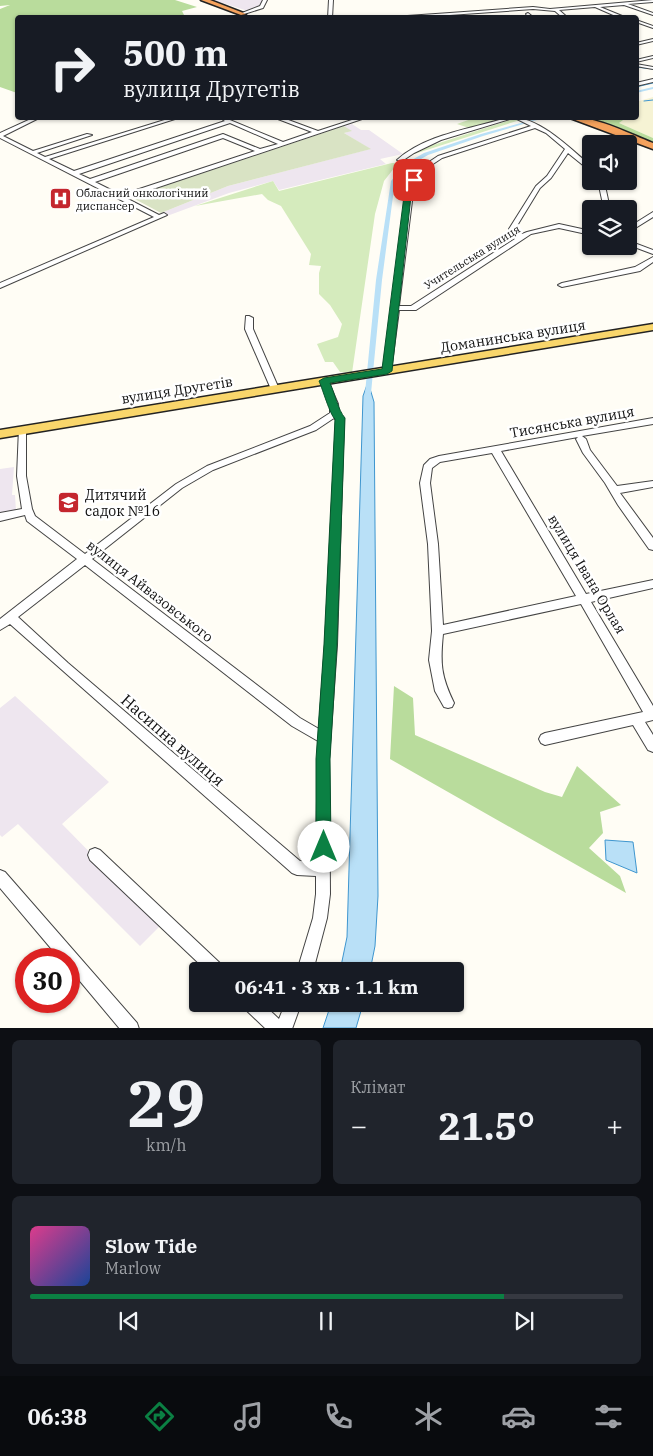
<!DOCTYPE html>
<html lang="uk">
<meta charset="utf-8">
<style>
body{margin:0;font-family:"IBM Plex Serif",serif;background:#20242c;color:#f1f3f6;height:100vh;display:flex;flex-direction:column;font-size:19px;white-space:nowrap}
*{box-sizing:border-box;margin:0}
p{font-size:16px;color:#9ea1a6}
.icon{flex:none;width:28px;height:28px;fill:none;stroke:currentColor;stroke-width:2;stroke-linecap:round;stroke-linejoin:round}
.map{position:relative;height:1028px;overflow:hidden}
.drawer{display:flex;flex-direction:column;gap:12px;padding:12px;background:#0d0f14;flex:1}
.drawer>*{flex:none}
.hud{position:absolute;left:15px;top:15px;width:624px;height:105px;border-radius:5px;box-shadow:0 1px 4px #0004;background:#171b24;color:#f1f3f6;overflow:hidden}
.fabs{position:absolute;left:582px;top:135px;display:grid;gap:10px}
.fabs a{display:grid;place-items:center;width:55px;height:55px;border-radius:5px;background:#171b24;box-shadow:0 1px 4px #0004;font-size:25px}
.speed{position:absolute;left:15px;top:948px;display:flex;gap:10px;font-size:25px;font-weight:700;text-align:center}
.speed>*{display:grid;place-content:center;width:65px;height:65px;border-radius:50%;background:#171b24;box-shadow:0 1px 4px #0004;line-height:1}
.speed .limit{border:8px solid #d22;background:#fff;color:#111}
.pin{position:absolute;display:grid;place-items:center;width:42px;height:42px;color:#fff;margin:-21px;border-radius:10px;box-shadow:0 2px 8px #0006}
.me{position:absolute;width:55px;margin:-28px;rotate:0deg;stroke-linejoin:round;filter:drop-shadow(0 0 4px #0008)}
.turn{display:flex;align-items:center;gap:18px;height:105px;padding:0 25px;font-size:22px}
.turn .icon{width:65px;height:65px;stroke-width:2.5}
.turn b{display:block;font-size:35px;line-height:42px}
.big{font-size:38px;font-weight:700;line-height:1.1}
.drawer .widget{flex:1;display:flex;flex-direction:column;justify-content:center;gap:8px;min-width:0;padding:0 18px;border-radius:8px;background:#20242c}
.drawer .dial{align-items:center;gap:0}
.dial b{font-size:65px;line-height:1}
.song{display:flex;align-items:center;gap:15px}
.cover{width:60px;height:60px;border-radius:8px;background:linear-gradient(135deg,hsl(330 70% 55%),hsl(220 70% 35%))}
.played{height:5px;border-radius:2px;background:linear-gradient(90deg,#0b8043 80%,#363941 80%)}
.keys{display:flex;justify-content:space-around;direction:ltr}
.heat{display:flex;justify-content:space-between;align-items:center;font-size:28px;direction:ltr}
.drawer .tiles{flex:1;display:grid;gap:12px;grid-template-columns:1fr 1fr}
.widget:last-child{grid-column:span 2}
.trip{position:absolute;left:189px;top:962px;width:275px;height:50px;border-radius:5px;background:#171b24;box-shadow:0 1px 4px #0004;font-weight:700;line-height:50px;text-align:center}
.dock{display:flex;height:80px;justify-content:space-around;align-items:center;background:#090b0e;color:#9ea1a6}
.dock .icon{width:35px;height:35px}
.dock .selected{color:#0b8043}
.dock b{font-size:22px;color:#f1f3f6}
.map>svg:first-child{display:block}
</style>
<div class="map">
<svg width="653" height="1029" viewBox="0 0 653 1029">
<rect width="100%" height="100%" fill="#fffdf5"/>
<path fill="#eee6ef" d="M213 0H263L258 7 248 11Z
M352 124 361 130H369L403 154 380 159 386 164 279 190 273 181 229 193 167 216 161 213 228 186 370 149 344 133 351 131 344 126Z
M14 467 12 495H15L16 511 0 514V469Z
M15 696 109 782 62 824 161 925 140 946 18 824 2 837 0 835V708Z"/>
<path fill="#f6f3d4" d="M653 97V138L619 123 626 118H636V102Z"/>
<path fill="#d5ebbd" d="M474 118H510L472 129 457 124Z
M516 118 520 120 408 156 433 145Z
M392 163H398L384 181 375 214 352 373 340 372 333 362H325L317 344 338 337 342 324 330 305 319 294V273L321 266 309 265 311 254 281 206 268 200 262 194 195 206 273 181 279 191Z"/>
<path fill="#b9dc9c" d="M0 0H175L197 7 182 11 184 15 177 17 18 18 17 93 0 87V9L10 5 0 6Z
M583 118 604 120 626 118 619 123 653 138V143Z
M394 686 413 698 415 735 545 792 562 797 577 766 621 805 600 812 603 833 589 848 620 876 626 893 390 759Z"/>
<path fill="#d9e3c4" d="M344 126 352 131 344 133 371 149 228 186 161 213 131 197Z"/>
<path fill="#b9e0f7" stroke="#3f96cf" d="M368 382 374 402 378 896 375 946 370 971H340L347 937 363 396Z
M605 840 633 842 637 873 606 860Z
M331 1004H363L356 1028H323Z"/>
<g fill="none" stroke-linecap="round" stroke-linejoin="round">
<path stroke="#3f96cf" stroke-width="1" d="M636 67 653 69
M636 87 653 83
M644 101 653 100"/>
<path fill="#b9e0f7" fill-rule="evenodd" d="M653 87V89L636 93V91Z
M539 118H544L483 136 428 155 409 166 395 181 382 280 371 393 370 394H366L365 393 376 280 391 181 405 164 424 153 481 134Z"/>
<defs>
<path id="minor" d="M263 0H267L263 8 244 14 242 13 260 6Z
M329 0H333L332 18H328Z
M653 0V2L628 4 653 13V15L624 5 600 7 627 18H620L595 7 559 10 568 18H563L555 11 533 9 407 18H379L533 7 550 9Z
M528 13 534 18H529L526 14Z
M242 15 243 17 229 18 231 17Z
M636 20 653 26V28L636 22Z
M653 39V41L636 45V43Z
M653 56V58L636 62V60Z
M636 64 653 67V69L636 66Z
M653 79V82L636 86V83Z
M33 118H39L3 136 33 151 87 134 92 135 37 153 45 157 171 118H178L49 159 74 171 225 121 222 119 225 118 283 142 312 132 278 119V118H283L318 131 358 118H365L126 198 159 215 164 213 167 215 0 288V283L154 217 0 138V133ZM230 123 278 144 260 149 223 134 90 179 79 174ZM223 138 255 151 121 195 95 182Z
M506 118H513L441 140 414 153 402 161 397 160C426 134 471 129 506 118Z
M515 118C540 118 572 150 591 166V171L589 170 568 153 551 178 540 188 515 229 522 234 527 232 559 224 591 231V235L559 228 531 234 416 310H399L391 371 387 373H384L383 371 408 185 420 168 438 156 531 126ZM535 128 546 133 565 149 547 176 536 186 509 229 512 233 518 237 411 306H399L414 185 424 170 442 158Z
M598 181H604L610 209H604Z
M653 212V217L629 232V227Z
M629 241 653 250V254L629 245Z
M653 257V262L640 271 562 287 558 285 562 283 635 267Z
M246 316H249L253 318V329L279 389 278 391 275 392 271 389 245 329Z
M324 378 328 381 338 404 339 413 344 419 337 645 329 759 330 894 327 918 313 971H297L313 918 316 894V876L297 875 292 873 10 624 0 630V619L77 559 27 521 25 515 0 521V513L22 509 17 476 19 428H25L26 430V476L32 509 35 516 85 554 176 484 207 466 310 426 330 413V404L320 381ZM334 418 336 420 325 645 319 729 300 718 92 559 182 488 213 470 316 430ZM85 565 292 726 318 741 316 862 300 861 68 663 18 617Z
M653 418V424L582 436 586 439 590 450 617 486 653 481V487L620 493 653 538V550L649 549 618 505 605 483 583 453 576 439 578 437 501 451 586 594 653 580V588L591 602 653 706V720L645 722 653 735V752L648 750 633 725 545 745 541 743 539 739 541 735 545 733 643 712 581 604 443 634C440 664 441 676 454 703L452 707 448 708 444 707 435 691 429 660 432 631 428 544 420 483 424 465 430 459 439 456ZM492 453 576 596 443 625 438 544 430 483 432 468 440 462Z
M95 848 100 850 223 966 226 971H207L90 860 88 855 90 850Z
M0 870 5 872 137 1023 139 1029H120L69 968V959H60L0 888Z
M244 1004H263L279 1019 285 1004H301L292 1029H266L246 1010Z"/>
<path id="major" d="M653 324V330L0 438V430Z"/>
<path id="highway" d="M201 0H210L246 14 241 15Z
M570 118C594 115 630 134 653 143V149Z"/>
</defs>
<use href="#minor" stroke="#444" stroke-width="2"/>
<use href="#major" stroke="#222" stroke-width="3"/>
<use href="#highway" stroke="#222" stroke-width="3"/>
<use href="#minor" fill="#fff" fill-rule="evenodd"/>
<use href="#major" fill="#f9d66b" fill-rule="evenodd"/>
<use href="#highway" fill="#f5a25d" fill-rule="evenodd"/>
</g>
<path fill="#0b8043" stroke="#07532c" d="M412 178 417 180 412 188 411 196 392 371 387 374 330 383C335 394 338 410 345 418L337 644 330 759 331 847 329 853 324 855 318 853 316 847V759L324 644 335 419C330 415 323 390 319 381L324 378 382 369 404 196 405 188Z"/>
<defs>
<symbol id="hospital-square" viewBox="-11 -11 22 22"><rect x="-9" y="-9" width="18" height="18" rx="4" fill="#c4262e" stroke="#fff"/><path d="M-5-5h3v3.5h4V-5h3V5h-3V1.5h-4V5h-3Z" fill="#fff"/></symbol>
<symbol id="school-square" viewBox="-11 -11 22 22"><rect x="-9" y="-9" width="18" height="18" rx="4" fill="#c4262e" stroke="#fff"/><path d="M0-5L7-2L0 1L-7-2ZM-4 1L0 2.5L4 1V4Q0 6-4 4Z" fill="#fff"/></symbol>
</defs>
<g fill-rule="evenodd">
<use href="#hospital-square" x="48" y="186" width="25" height="25"/>
<use href="#school-square" x="56" y="490" width="25" height="25"/>
</g>
<g text-anchor="middle" stroke-width="5" stroke-linejoin="round" paint-order="stroke">
<g font-size="11" fill="#111" stroke="#fff" text-anchor="start">
<text x="76" y="197">Обласний онкологічний<tspan x="76" dy="13">диспансер</tspan></text>
</g>
<g font-size="11" fill="#111" stroke="#fff">
<text transform="translate(472 257) rotate(-32)" y="4">Учительська вулиця</text>
</g>
<g font-size="14" fill="#111" stroke="#fff">
<text transform="translate(513 336) rotate(-9)" y="5">Доманинська вулиця</text>
<text transform="translate(177 390) rotate(-9)" y="5">вулиця Другетів</text>
<text transform="translate(572 422) rotate(-10)" y="5">Тисянська вулиця</text>
<text transform="translate(587 574) rotate(59)" y="5">вулиця Івана Орлая</text>
<text transform="translate(150 591) rotate(38)" y="5">вулиця Айвазовського</text>
</g>
<g font-size="14" fill="#111" stroke="#fff" text-anchor="start">
<text x="85" y="500">Дитячий<tspan x="85" dy="16">садок №16</tspan></text>
</g>
<g font-size="16" fill="#111" stroke="#fff">
<text transform="translate(173 740) rotate(41)" y="6">Насипна вулиця</text>
</g>
</g>
</svg>
<div class="fabs">
<a><svg class="icon" aria-label="sound" viewBox="0 0 24 24"><path d="M4 9h4l5-4v14l-5-4H4zM17 9q2 3 0 6"/></svg></a>
<a><svg class="icon" aria-label="layers" viewBox="0 0 24 24"><path d="M12 4l9 5-9 5-9-5zM3 14l9 5 9-5"/></svg></a>
</div>
<div class="speed"><div class="limit">30</div></div>
<div class="pin" style="left:414px;top:180px;background:#d93025"><svg class="icon" aria-label="arrive" viewBox="0 0 24 24"><path d="M6 21V4h12l-3 4 3 4H6"/></svg></div>
<svg class="me" style="left:324px;top:847px" viewBox="-20 -20 40 40"><circle r="19" fill="#fff"/><path d="M0-13L10 11 0 6-10 11z" fill="#0b8043"/></svg>
<div class="trip">06:41 · 3 хв · 1.1 km</div>
<div class="hud">
<div class="turn"><svg class="icon" aria-label="right" viewBox="0 0 24 24"><path d="M7 20v-9h11M14 6l5 5-5 5"/></svg><div><b>500 m</b>вулиця Другетів</div></div>
</div>
</div>
<section class="drawer">
<div class="tiles">
<div class="widget dial"><b>29</b><p>km/h</p></div>
<div class="widget"><p>Клімат</p>
<div class="heat"><a>−</a><b class="big">21.5°</b><a>+</a></div>
</div>
<div class="widget">
<div class="song"><i class="cover"></i><div><b>Slow Tide</b><p>Marlow</p></div></div>
<div class="played"></div>
<div class="keys"><svg class="icon" aria-label="previous" viewBox="0 0 24 24"><path d="M18 5L8 12l10 7zM5 5v14"/></svg><svg class="icon" aria-label="pause" viewBox="0 0 24 24"><path d="M8 5v14M16 5v14"/></svg><svg class="icon" aria-label="next" viewBox="0 0 24 24"><path d="M6 5l10 7-10 7zM19 5v14"/></svg></div>
</div>
</div>
</section>
<nav class="dock">
<b>06:38</b>
<svg class="icon selected" aria-label="directions" viewBox="0 0 24 24"><path d="M12 3l9 9-9 9-9-9zM9 14v-3h6M13 9l2 2-2 2"/></svg>
<svg class="icon" aria-label="music" viewBox="0 0 24 24"><path d="M9 18V5l10-2v13"/><circle cx="6" cy="18" r="3"/><circle cx="16" cy="16" r="3"/></svg>
<svg class="icon" aria-label="phone" viewBox="0 0 24 24"><path d="M5 4h4l2 5-3 2q2 4 5 5l2-3 5 2v4C11 20 4 13 5 4z"/></svg>
<svg class="icon" aria-label="climate" viewBox="0 0 24 24"><path d="M12 3v18M4 7l16 10M4 17L20 7"/></svg>
<svg class="icon" aria-label="car" viewBox="0 0 24 24"><path d="M5 17H2v-5l4-1 3-4h7l3 4 3 1v5h-3M9 17h6M6 11h13"/><circle cx="7" cy="17" r="2"/><circle cx="17" cy="17" r="2"/></svg>
<svg class="icon" aria-label="filters" viewBox="0 0 24 24"><path d="M4 7h16M4 17h16"/><circle cx="9" cy="7" r="2"/><circle cx="15" cy="17" r="2"/></svg>
</nav>
